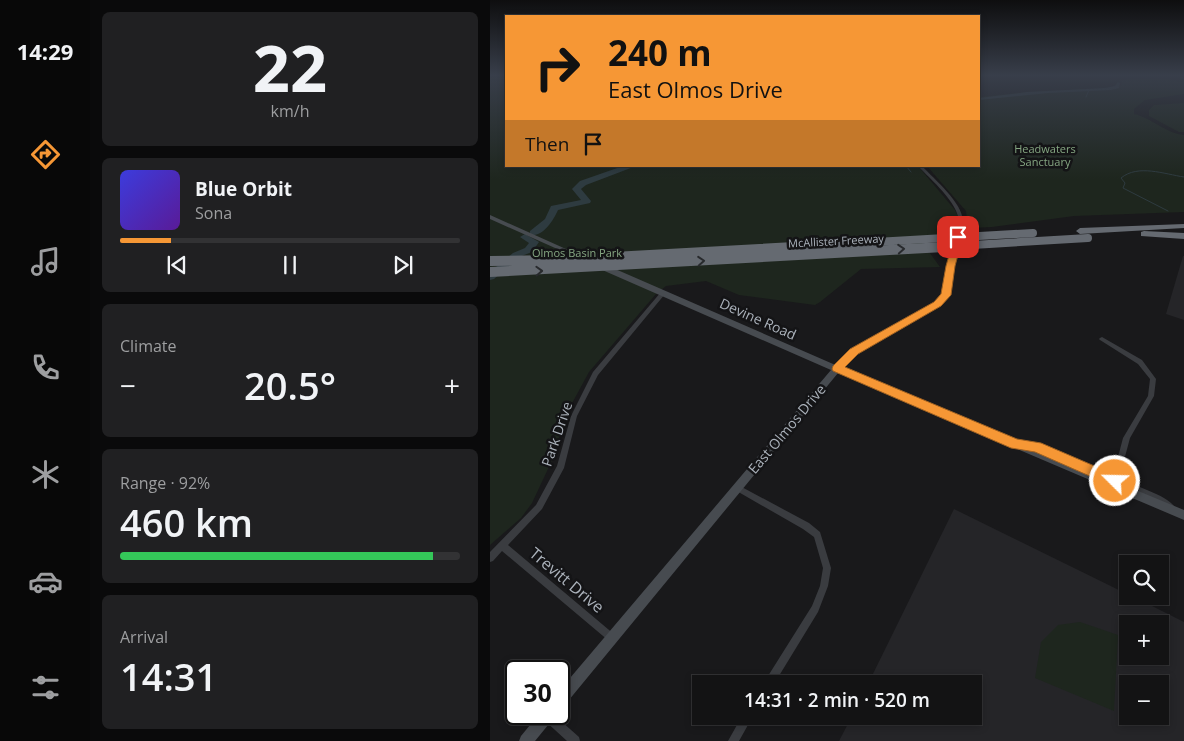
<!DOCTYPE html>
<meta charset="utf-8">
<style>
body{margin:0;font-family:"Open Sans",sans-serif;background:#202022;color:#f1f3f6;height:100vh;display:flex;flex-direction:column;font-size:19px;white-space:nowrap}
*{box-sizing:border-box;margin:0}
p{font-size:16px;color:#9d9ea0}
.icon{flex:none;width:28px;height:28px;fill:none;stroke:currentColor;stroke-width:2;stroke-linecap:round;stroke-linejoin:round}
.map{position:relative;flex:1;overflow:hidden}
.drawer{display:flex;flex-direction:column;gap:12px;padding:12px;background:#0a0a0b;width:400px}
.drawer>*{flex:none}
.top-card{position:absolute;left:15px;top:15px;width:475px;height:152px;border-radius:0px;box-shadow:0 2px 8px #0003,0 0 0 1px #323234;background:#f69735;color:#111;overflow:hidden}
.tools{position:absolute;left:629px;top:555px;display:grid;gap:10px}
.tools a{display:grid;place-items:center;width:50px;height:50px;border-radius:0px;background:#131314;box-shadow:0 2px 8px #0003,0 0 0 1px #323234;font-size:25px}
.speed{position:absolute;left:15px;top:660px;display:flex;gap:10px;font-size:25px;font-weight:700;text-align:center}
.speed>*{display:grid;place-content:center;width:65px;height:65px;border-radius:50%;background:#131314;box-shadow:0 2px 8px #0003,0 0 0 1px #323234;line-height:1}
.speed .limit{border:2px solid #111;border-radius:8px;background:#fff;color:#111}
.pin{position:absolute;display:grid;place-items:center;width:42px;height:42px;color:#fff;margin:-21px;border-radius:10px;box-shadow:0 2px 8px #0006}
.me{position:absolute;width:55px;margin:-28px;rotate:293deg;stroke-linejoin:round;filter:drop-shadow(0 0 4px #0008)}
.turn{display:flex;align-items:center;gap:18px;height:105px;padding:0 20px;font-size:22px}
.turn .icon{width:65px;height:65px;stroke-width:2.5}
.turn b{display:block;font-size:35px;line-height:42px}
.then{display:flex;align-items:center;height:48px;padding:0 20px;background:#0003;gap:10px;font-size:19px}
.big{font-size:38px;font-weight:600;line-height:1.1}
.drawer .card{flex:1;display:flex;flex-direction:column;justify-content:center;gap:8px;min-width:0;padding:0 18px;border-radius:8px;background:#202022}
.drawer .dial{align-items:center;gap:0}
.dial b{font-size:65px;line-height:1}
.song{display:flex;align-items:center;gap:15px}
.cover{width:60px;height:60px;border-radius:8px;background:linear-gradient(135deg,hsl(240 70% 55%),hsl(270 70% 35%))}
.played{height:5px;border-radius:2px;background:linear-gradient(90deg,#f69735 15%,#323234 15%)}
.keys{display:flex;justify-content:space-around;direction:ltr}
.heat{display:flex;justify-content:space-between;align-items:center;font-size:28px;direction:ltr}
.charge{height:8px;border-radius:4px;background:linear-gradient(90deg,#34c759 92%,#323234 0)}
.trip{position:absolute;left:202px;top:675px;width:290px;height:50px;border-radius:0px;background:#131314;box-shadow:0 2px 8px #0003,0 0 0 1px #323234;font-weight:600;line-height:50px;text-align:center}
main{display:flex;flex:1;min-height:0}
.tabs{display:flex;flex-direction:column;width:90px;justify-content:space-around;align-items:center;background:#080808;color:#9d9ea0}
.tabs .icon{width:35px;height:35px}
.tabs .on{color:#f69735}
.tabs b{font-size:22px;color:#f1f3f6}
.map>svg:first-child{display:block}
</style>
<main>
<nav class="tabs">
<b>14:29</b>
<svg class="icon on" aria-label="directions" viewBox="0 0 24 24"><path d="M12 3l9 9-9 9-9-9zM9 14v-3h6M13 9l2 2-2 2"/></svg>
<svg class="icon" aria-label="music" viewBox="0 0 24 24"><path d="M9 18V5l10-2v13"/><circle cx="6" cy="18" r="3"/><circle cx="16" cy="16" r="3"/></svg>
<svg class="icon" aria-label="phone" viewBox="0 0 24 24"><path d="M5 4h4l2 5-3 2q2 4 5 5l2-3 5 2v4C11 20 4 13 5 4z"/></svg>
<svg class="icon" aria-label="climate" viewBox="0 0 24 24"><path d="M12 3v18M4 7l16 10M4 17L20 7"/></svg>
<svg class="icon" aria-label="car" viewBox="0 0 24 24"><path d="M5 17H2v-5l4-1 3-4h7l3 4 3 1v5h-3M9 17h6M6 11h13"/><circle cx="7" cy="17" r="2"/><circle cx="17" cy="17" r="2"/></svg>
<svg class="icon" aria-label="filters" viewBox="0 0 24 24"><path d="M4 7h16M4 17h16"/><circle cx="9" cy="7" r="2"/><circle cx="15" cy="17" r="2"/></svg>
</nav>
<section class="drawer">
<div class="card dial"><b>22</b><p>km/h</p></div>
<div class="card">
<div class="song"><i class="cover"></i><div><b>Blue Orbit</b><p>Sona</p></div></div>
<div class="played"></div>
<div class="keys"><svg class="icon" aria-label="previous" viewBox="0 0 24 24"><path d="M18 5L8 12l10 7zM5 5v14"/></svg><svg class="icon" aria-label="pause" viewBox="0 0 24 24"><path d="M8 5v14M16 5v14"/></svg><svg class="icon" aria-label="next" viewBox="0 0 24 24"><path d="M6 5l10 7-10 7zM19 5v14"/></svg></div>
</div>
<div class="card"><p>Climate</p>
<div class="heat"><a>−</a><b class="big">20.5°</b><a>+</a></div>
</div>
<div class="card"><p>Range · 92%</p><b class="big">460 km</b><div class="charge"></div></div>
<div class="card"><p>Arrival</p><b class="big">14:31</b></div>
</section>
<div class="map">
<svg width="694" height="741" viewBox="0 0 694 741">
<rect width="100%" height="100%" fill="#19191b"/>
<path fill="#252528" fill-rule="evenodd" d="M693 256H694V320L676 314Z
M464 509 637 594 638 596H642L694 622V741H349L362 716H484V684H378ZM638 624H670V656H638ZM638 684H670V716H638Z"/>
<path fill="#1e261e" d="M0 76H16V166H428L465 210 468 217 465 236 429 238 450 267 371 269 330 302 325 305 249 295 216 281 176 286 166 294 99 372 74 418 65 454 42 503 31 518 0 545Z
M688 76H694V94L655 100 644 109V114C662 118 675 133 694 135V212L584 216 502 227 478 228 476 211 437 166H489V97L537 92 620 88 631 85 632 81 638 79H676L693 82Z
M694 103V132H689L659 116V110L664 105Z
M590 622 628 635 624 711 545 678 551 642 568 625Z"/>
<path fill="#2e3b40" d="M628 82 630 83 629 88 621 90 558 93 489 100V98L537 92 615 88 625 86Z"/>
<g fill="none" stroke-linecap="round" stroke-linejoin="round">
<path stroke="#2e3b40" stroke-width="1" d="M689 76 694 79
M596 97 599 90
M416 166 421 172
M678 211 633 188 635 183 631 178C648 164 674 174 694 177"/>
<path fill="#2e3b40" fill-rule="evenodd" d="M133 166H146L96 185 91 189 101 201 100 203 68 210C63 221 53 237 40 235V231L55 219 61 206 91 200 82 189 90 181Z
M35 234 49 242 42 252 29 257 4 279 0 280V272L23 253 35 248 39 243 30 237Z"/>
<path fill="#3a3c40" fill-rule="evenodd" d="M428 166H432C445 180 472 202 473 221 474 235 467 250 464 263 460 281 463 290 449 305L366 353 349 371H345L344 369 345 367 362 351 445 303C458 289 455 280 459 264 462 250 469 236 469 222 468 202 441 180 428 166Z
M173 291 176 293 175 294 108 375 87 416 74 468 52 509 18 545 125 635 127 638 125 641 122 643 119 641 12 551 3 561 0 562V552L46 505 67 466 81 416 103 372 171 292Z
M612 337 652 360 666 379 664 396 640 438 629 479C643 485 676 495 684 506L683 508 680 509 670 503 545 450 532 448 531 446 532 444 535 443 546 444 623 476 633 438 658 396 660 379 648 364 610 340 609 339 610 338Z
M248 485 319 523 330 532 341 568 338 586 328 612 284 684H273L322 606 330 586 333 568 324 537 313 529 245 490 244 488 245 486Z
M52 714H63L89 737 90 741H77L53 719Z
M252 716H263L249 741H238Z"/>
<path fill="#474b50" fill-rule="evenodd" d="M0 215 96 258 97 259 94 261 92 260 0 219Z
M110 265H116L350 367 694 510V520L348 373 74 706 69 708V691L341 370 110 269Z
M49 714H65L63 719 45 741H29L31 736Z"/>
<path fill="#656a71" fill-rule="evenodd" d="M694 224V228L590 234 586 231 590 228Z
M654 231 694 233V239L651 236V232Z"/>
<path stroke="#656a71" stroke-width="8" d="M282 248 543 233
M433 248 598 238"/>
<path stroke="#656a71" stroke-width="10" d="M0 261 68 260 304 247
M0 272 454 247"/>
</g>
<defs><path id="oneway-chevron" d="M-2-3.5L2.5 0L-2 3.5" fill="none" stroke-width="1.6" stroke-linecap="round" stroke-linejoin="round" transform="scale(1.25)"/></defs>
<g stroke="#282a2d">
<use href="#oneway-chevron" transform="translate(411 249) rotate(-4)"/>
<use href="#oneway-chevron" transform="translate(211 261) rotate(-4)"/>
<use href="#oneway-chevron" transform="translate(49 271) rotate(-2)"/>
</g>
<linearGradient id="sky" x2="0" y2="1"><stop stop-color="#0e0e0f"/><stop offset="0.42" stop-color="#383e4a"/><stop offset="1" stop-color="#383e4a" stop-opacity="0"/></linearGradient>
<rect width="694" height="179" fill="url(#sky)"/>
<path fill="#f69735" stroke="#a06222" d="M468 234 473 237 465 266 461 295 451 306 368 354 355 367 527 439 551 443 630 477 632 481 630 485 625 487 620 485 545 452 521 448 343 371 342 369 343 366 360 349 444 302 451 294 456 266 464 237Z"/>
<g text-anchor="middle" stroke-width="5" stroke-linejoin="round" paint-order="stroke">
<g font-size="11" fill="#85a682" stroke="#141416">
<text x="555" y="153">Headwaters<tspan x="555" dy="13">Sanctuary</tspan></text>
<text x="87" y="257">Olmos Basin Park</text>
</g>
<g font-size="11" fill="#abb2bb" stroke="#141416">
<text transform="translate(346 241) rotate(-3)" y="4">McAllister Freeway</text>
</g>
<g font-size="14" fill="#abb2bb" stroke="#141416">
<text transform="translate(268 319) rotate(24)" y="5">Devine Road</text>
<text transform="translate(297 429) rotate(-50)" y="5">East Olmos Drive</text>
<text transform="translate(67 434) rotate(-71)" y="5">Park Drive</text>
</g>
<g font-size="16" fill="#abb2bb" stroke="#141416">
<text transform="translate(77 580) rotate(40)" y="6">Trevitt Drive</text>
</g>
</g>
</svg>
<div class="tools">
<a><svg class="icon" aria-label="search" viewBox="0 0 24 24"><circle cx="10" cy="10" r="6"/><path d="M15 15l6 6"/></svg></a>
<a>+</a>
<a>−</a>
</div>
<div class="speed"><div class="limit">30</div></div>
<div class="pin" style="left:468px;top:237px;background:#d93025"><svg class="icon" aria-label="arrive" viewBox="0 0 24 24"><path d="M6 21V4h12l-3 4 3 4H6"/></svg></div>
<svg class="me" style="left:625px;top:481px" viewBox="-20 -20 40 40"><circle r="17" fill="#f69735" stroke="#fff" stroke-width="3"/><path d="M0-11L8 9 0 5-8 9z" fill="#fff"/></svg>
<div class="trip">14:31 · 2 min · 520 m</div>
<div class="top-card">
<div class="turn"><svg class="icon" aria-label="right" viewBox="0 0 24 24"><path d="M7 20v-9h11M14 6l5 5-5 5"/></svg><div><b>240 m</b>East Olmos Drive</div></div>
<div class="then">Then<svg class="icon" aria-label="arrive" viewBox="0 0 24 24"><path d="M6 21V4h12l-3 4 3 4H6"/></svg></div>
</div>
</div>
</main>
